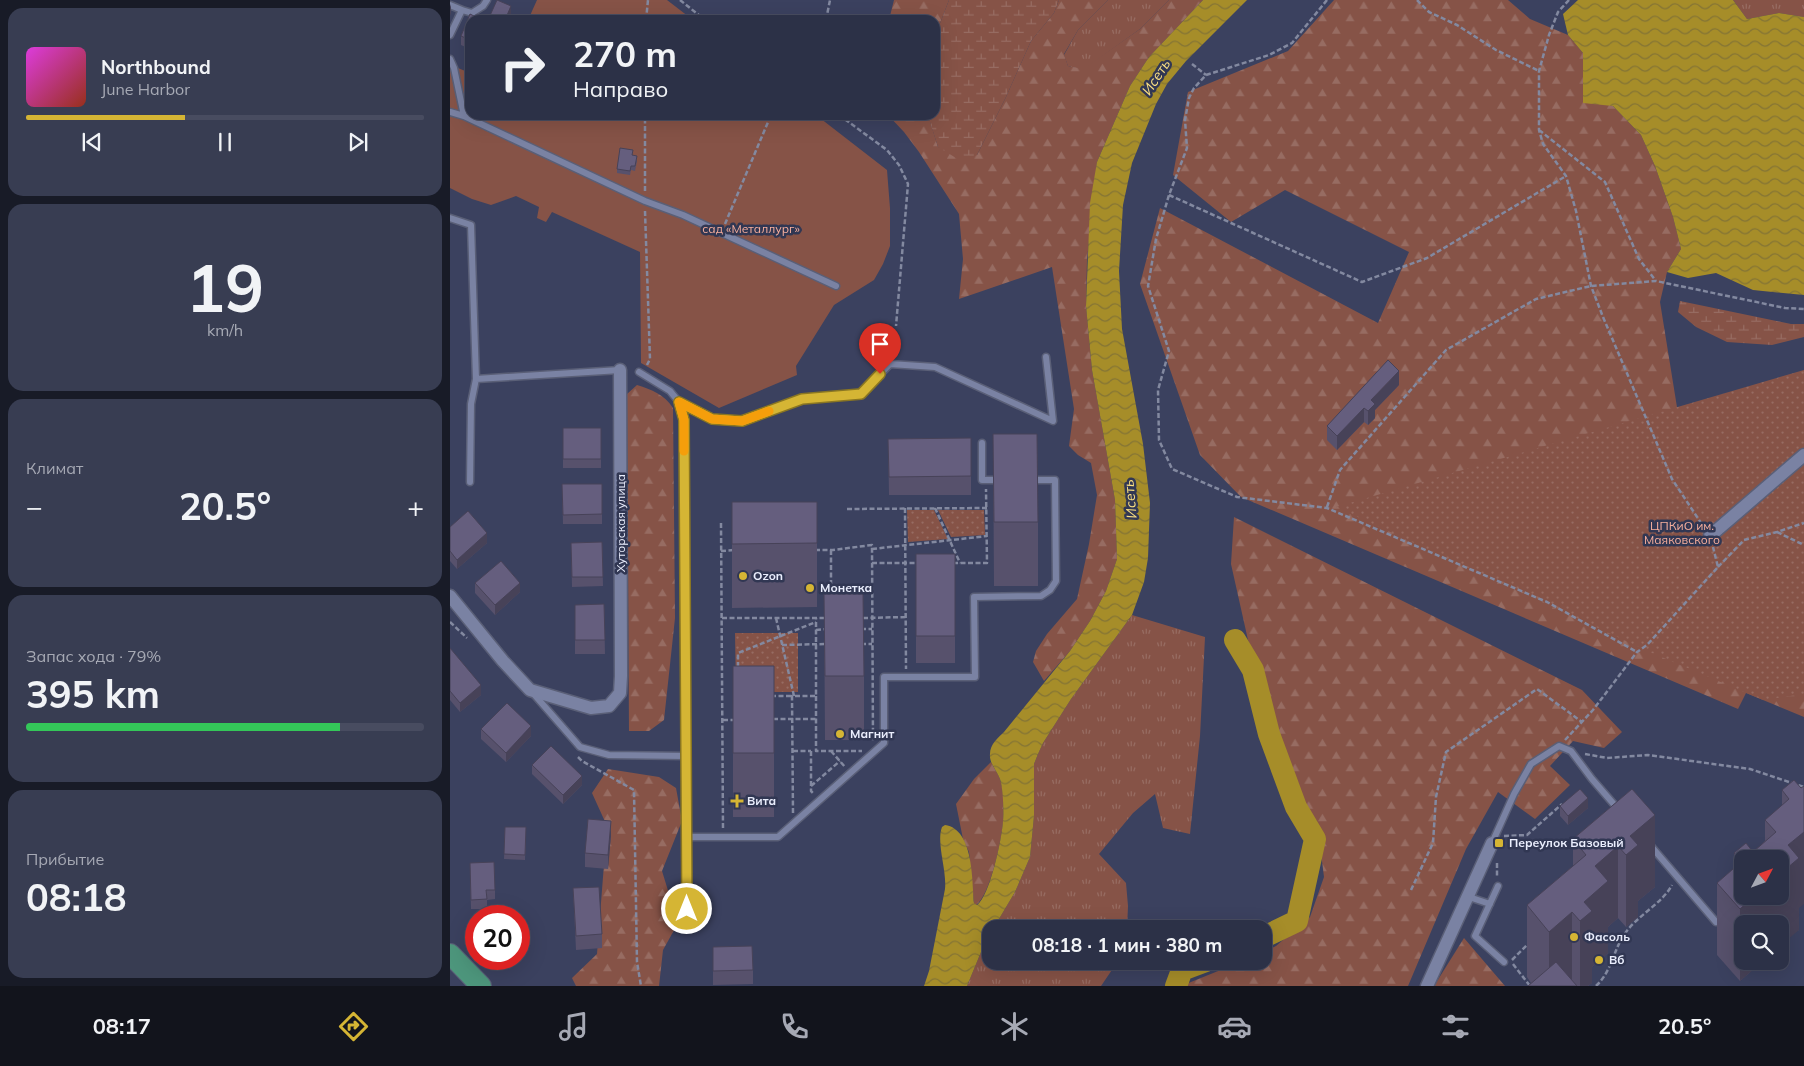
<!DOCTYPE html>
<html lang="ru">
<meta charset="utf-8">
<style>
body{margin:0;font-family:Mulish,sans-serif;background:#383d52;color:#f1f3f6;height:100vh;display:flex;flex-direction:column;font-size:19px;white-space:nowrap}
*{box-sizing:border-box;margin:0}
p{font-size:16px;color:#a6a9b4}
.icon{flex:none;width:28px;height:28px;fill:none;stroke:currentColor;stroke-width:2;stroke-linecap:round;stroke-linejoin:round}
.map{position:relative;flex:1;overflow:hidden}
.details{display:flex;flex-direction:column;gap:8px;padding:8px;background:#181b27;width:450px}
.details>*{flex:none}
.guide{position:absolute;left:15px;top:15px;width:475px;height:105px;border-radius:15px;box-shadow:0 5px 20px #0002,0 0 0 1px #484c60;background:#2c3147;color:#f1f3f6;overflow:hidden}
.needle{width:32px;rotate:49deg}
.controls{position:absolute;left:1284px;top:850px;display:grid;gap:10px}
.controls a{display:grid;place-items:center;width:55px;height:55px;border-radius:10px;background:#2c3147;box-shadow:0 5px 20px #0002,0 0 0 1px #484c60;font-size:25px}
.speed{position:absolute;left:15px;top:905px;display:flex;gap:10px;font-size:25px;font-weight:700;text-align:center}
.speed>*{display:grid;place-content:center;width:65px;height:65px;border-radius:50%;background:#2c3147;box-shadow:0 5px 20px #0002,0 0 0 1px #484c60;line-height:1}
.speed .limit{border:8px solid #d22;background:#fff;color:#111}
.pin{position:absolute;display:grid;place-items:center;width:42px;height:42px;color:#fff;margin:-51px -21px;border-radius:50% 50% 50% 0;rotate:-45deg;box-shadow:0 0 5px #0007}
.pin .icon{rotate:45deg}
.me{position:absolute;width:55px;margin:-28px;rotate:0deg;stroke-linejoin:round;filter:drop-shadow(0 0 4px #0008)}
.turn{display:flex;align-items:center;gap:18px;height:105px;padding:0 25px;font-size:22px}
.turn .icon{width:65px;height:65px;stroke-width:2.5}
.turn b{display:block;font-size:35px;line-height:42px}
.big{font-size:38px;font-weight:700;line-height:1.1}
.details .widget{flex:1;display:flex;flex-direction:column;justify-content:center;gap:8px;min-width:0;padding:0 18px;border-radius:15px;background:#383d52}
.details .dial{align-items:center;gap:0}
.dial b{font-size:65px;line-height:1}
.song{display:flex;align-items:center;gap:15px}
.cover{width:60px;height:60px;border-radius:8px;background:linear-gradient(135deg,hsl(300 70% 55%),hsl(10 70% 35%))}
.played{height:5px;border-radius:2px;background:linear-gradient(90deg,#d5b534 40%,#484c60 40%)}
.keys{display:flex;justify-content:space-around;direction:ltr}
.heat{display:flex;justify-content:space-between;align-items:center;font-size:28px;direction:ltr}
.charge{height:8px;border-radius:4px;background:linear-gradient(90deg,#34c759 79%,#484c60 0)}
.trip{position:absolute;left:532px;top:920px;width:290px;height:50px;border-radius:15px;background:#2c3147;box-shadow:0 5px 20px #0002,0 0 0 1px #484c60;font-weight:700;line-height:50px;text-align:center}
.tabs{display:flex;height:80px;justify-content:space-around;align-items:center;background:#12141c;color:#a6a9b4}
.tabs .icon{width:35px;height:35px}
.tabs .selected{color:#d5b534}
.tabs b{font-size:22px;color:#f1f3f6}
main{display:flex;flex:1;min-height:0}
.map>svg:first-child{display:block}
</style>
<main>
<section class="details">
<div class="widget">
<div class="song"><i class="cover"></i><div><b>Northbound</b><p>June Harbor</p></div></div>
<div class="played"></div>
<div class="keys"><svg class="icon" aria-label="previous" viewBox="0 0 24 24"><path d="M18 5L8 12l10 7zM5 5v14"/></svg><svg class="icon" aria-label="pause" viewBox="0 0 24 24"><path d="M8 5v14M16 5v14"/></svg><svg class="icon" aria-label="next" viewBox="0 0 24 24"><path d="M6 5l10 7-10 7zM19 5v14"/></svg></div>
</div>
<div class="widget dial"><b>19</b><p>km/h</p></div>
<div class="widget"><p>Климат</p>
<div class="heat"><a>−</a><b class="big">20.5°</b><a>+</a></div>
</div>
<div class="widget"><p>Запас хода · 79%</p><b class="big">395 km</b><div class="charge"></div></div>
<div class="widget"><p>Прибытие</p><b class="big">08:18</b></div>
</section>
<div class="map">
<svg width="1354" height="986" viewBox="0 0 1354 986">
<defs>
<pattern id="grass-tufts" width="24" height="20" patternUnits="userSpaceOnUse" patternTransform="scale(1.25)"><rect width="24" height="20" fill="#865347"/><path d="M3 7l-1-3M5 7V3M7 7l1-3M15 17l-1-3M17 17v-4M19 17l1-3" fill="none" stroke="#976c62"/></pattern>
<pattern id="forest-firs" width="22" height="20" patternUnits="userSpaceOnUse" patternTransform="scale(1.25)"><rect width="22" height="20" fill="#865347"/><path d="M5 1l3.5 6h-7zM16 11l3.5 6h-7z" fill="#976c62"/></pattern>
<pattern id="wetland-marsh" width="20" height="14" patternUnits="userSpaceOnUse" patternTransform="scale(1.25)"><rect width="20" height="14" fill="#865347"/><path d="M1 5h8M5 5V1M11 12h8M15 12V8" fill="none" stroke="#976c62"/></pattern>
<pattern id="park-dots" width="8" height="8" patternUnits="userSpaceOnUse" patternTransform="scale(1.25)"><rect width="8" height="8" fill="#865347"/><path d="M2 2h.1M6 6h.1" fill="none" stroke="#976c62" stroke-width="1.8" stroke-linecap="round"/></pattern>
<pattern id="water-waves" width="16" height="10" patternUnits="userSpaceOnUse" patternTransform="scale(1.25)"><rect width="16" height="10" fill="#a68d29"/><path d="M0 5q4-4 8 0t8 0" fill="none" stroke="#847435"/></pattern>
</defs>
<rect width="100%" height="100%" fill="#3b415f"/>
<path fill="url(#grass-tufts)" d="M658 0H719L690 29 633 70 618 66 614 55 628 30Z
M1283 0H1354V17L1329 13 1297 19Z
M682 615 755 637 750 736 740 834 713 828 705 794 683 813 649 854 676 883 678 906 677 929H543L565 892 580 857 584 816V764L588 754 593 743 621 699Z
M541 933V961H668L651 986H517L531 952Z"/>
<path fill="url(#forest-firs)" d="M444 0H499L489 26 485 69V20H439Z
M609 0H658L628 30 614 54 618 66 633 69 690 29 719 0H753L699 57 680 86 647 162 637 260 636 306 642 370 665 500 667 559 656 591 640 621 620 651 594 681 583 662 586 651 597 634 627 599 639 544 647 495 641 463 628 455 619 446 624 409 602 267 509 299 513 259 509 214 469 152 454 132 438 115H478L488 147 527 155 556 97 581 41 604 13Z
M884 0H1058L1080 19 1118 35 1133 53 1163 106 1191 135 1205 166 1223 217 1231 249 1217 272 1210 302 1236 463 1354 407V717L1296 693 1288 709 791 497 750 455 690 284 710 208 928 323 959 252 835 190 781 222 723 175 738 92 838 51Z
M187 385C202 390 214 394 223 408L225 618 214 720 199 731H179L177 394Z
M784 517 1132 690 1172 732 1154 748 1123 741 1100 766 1120 785 1085 819 1048 792 1016 849 958 986H736V984L793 961H814V952L826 946 860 917 874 877 867 821 835 785 822 725 818 689 798 640 781 564Z
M541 762C544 768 548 774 550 779 554 791 554 809 553 822 552 838 540 896 526 905L524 903 519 852 513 839 506 804 524 779Z
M158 769 209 777 226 788 232 821 212 871 228 923 213 950 209 986H126L122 978 147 954 157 826 142 793Z
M1014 938 1055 986H984Z"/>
<path fill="url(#wetland-marsh)" d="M499 0H609L604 13 581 41 556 97 527 155 511 161 488 147 478 116 485 115V69L489 26Z
M1230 301 1341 324H1354V337L1322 345 1277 342 1246 327 1228 312Z"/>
<path fill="url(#park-dots)" d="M1354 370V694L1313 700 1202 653 886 507Z
M457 510H484L498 539 458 542Z
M488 510H534L535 535 501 537Z
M285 633H348V692H286Z"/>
<path fill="#865347" d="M87 0H217L243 20H78Z
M0 68H8L20 73V115H366L437 170 440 208V246L433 264 424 280 384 305 346 366 347 375 269 408 191 363 190 252 102 212 96 222 87 218 89 207 66 196 41 205 22 199 0 188Z"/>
<path fill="url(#water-waves)" d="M753 0H797L736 61 717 84 706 104 682 163 673 205 669 271 672 329 693 444 700 503 698 558 694 582 682 615 621 699 593 743 588 754 584 764V816L580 857 565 892 543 929H541V933L531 952 517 986H474L479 971 495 889C497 870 486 843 492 827L495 825C524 829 522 882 524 903L527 905C540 896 552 838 553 821 554 811 553 788 550 779 547 771 539 763 540 754 540 744 548 738 554 732L620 651 640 621 656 591 667 559 665 500 642 370 636 306 640 203 647 162 680 86 699 57Z
M1128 0H1283L1297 19 1329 13 1354 17V295L1303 290 1266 273 1238 278 1217 272 1231 249 1223 217 1205 166 1191 135 1163 106 1133 103V53L1118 35 1113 14Z"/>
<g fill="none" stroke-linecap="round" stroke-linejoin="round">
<path stroke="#a68d29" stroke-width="22" d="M785 640 803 670 819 734 846 807 865 839 847 921 814 937
M726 986 732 970 756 961"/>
<defs>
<path id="lane" d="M0 5 12 10
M0 35 12 10 22 13 33 6 37 0
M0 59 4 68 14 116
M0 112 14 116 195 201 233 215 386 286
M0 218 21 225 26 379
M189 372 220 391 229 402 234 420 237 927
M229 402 262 419 292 421 352 399 411 394 440 364 485 367 603 421 596 357
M532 443V480H551
M20 482 21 404 26 379 170 370
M82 692 130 747 159 755 236 756
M237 837H328L434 743V677H525L524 597 591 596 600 590 606 581 605 480H579
M1042 843 1064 794 1081 764 1109 746 1121 751 1142 779 1168 809
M1200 845 1266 922
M1048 886 1025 936 1054 962
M1019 897 1040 904"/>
<path id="street" d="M1260 536 1354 455
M0 596 53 661 80 690 141 708 159 706 170 693 171 676 170 370
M977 986 1042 843"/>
<path id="primary" d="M0 954 31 986"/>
</defs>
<use href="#lane" stroke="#5a5f77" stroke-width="9"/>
<use href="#street" stroke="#5a5f77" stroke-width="15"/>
<use href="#primary" stroke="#5a5f77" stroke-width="22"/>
<path stroke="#8389a0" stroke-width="2.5" stroke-dasharray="5 2.5" stroke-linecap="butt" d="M230 0 255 20
M877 0 842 43 819 55 756 75 744 88 739 98 735 120 737 148 719 195 706 239 698 286 719 351 708 390 709 440 722 469 787 497 877 508 1097 602 1187 652
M967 0 979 12 1007 25 1046 50 1089 71
M1119 0 1108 12 1099 35 1089 71V130L1093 144 1116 176 1126 211 1141 286 1153 317 1222 479 1253 526
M196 20 198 0
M376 20 380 0
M742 64 756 75
M389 115 437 150 449 165 458 184 446 326
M1089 130 1155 182 1189 259 1206 281
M195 191V115
M719 195 912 282 977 258 1116 176
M195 211 200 359 197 365
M275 224 321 115
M877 507 890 470 996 350 1086 299 1141 286 1206 281 1335 308 1354 309
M455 508 456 669
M485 508 510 563
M397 509 537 508
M271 523 273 829
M1327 532 1354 545
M422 549 537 536
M365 550H383L422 545 423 741
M381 550V596
M271 551 285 550
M422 563H468
M503 563H537L536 489
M1268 567 1294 540 1327 532 1354 523
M272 618H377
M326 618 344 696
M413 618 456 617
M0 622 17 638
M411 629H422
M366 630 377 629
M411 644H422
M332 645 375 644
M288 667V653L366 622
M321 696H342
M366 696V751H412
M323 719H366
M273 720H285
M1115 740 1143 710 1187 652 1197 645 1268 567 1263 547
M343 751H361
M361 751V791L364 794
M381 751 395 767
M1135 754 1157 758 1198 755 1300 769 1354 787
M128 757 132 761 184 790 187 962 191 986
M361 786 390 761
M343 813 342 696H366V618
M1054 836 1077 835 1112 804
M1047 863V877
M961 890 983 843 986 797 996 752 1087 689 1132 722
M1062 960 1078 944
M1063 964 1080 986
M1146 986C1162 971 1163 951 1174 935 1186 916 1212 904 1222 885"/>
<use href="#lane" stroke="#7a82a3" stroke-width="6"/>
<use href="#street" stroke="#7a82a3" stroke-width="12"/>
<use href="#primary" stroke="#4d967c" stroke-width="20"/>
</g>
<path fill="#57516c" d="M20 20V49L11 45V36Z
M183 155 187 161 185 171 181 170 180 175 167 173V169Z
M949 385 925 410V418L918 425 914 422 887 450 877 440V426Z
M113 428 151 459V468H113Z
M543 434 588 522V586H544Z
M521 438V495H439L438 439Z
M112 484H152V524H113Z
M282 502H367V607L282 608Z
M0 527 37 543 7 569 0 561Z
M152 542 153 586 122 587 121 543Z
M466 554H505V663H466Z
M25 583 70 592 45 615 25 593Z
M374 594 414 676V740H375Z
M154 604 155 654H125V619Z
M0 648 31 695 10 712 0 700Z
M283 666 324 753V817H283Z
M31 729 81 736 56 762 31 739Z
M82 765 132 785 113 804 82 774Z
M1344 780 1349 908V930L1292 961H1313L1290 981 1267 955V883L1284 869V853L1303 852 1315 841V820L1332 806V790Z
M1182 789 1205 887 1188 901V917L1176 927 1168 918 1158 927V953L1142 967V983L1138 986H1078L1081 983 1077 977V905L1123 866V839Z
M1110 806 1138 808 1118 825 1110 816Z
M55 827H76L75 860 54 859Z
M161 835 158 869 135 867V853Z
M20 872 45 890V899L37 900V909H21Z
M123 888 152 934V948L126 950Z
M263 947 303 970V984L263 985Z"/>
<path fill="#474258" d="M1 4V13L0 16V7Z
M61 6V16L59 20H55Z
M949 371V385L925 410V418L918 425V411L921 400Z
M914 408V422L887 450V436Z
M37 533V543L7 569V560Z
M70 583V592L45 615V605Z
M31 685V695L10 712V703Z
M81 726V736L56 762V753Z
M132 776V785L113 804V795Z
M1138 798V808L1118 825V816Z
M1205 815V887L1188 901V917L1176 927V855L1180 836Z
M161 821V835L158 869V855Z
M1354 832V904L1349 908V930L1330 946V924H1292V961H1313L1290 981V909L1304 896H1330V874L1338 845Z
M1168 846V918L1158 927V953L1142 967V983L1138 986H1130V921L1134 902 1145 866Z
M1122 912V984L1099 986V932Z"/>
<path fill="#655e7e" stroke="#474258" d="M47 0 61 6 55 20H38Z
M20 14 32 20H20V40L11 36Z
M170 148 183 150 182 155 187 156 185 166H181L180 171 167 169Z
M938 360 949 371 921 400 925 404 918 411 914 408 887 436 877 426Z
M113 428H151V459H113Z
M543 434H587L588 522H544Z
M521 438V476L439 477 438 439Z
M112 484H152V514L113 515Z
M282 502H367V543L282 544Z
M18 511 37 533 7 560 0 551V527Z
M152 542 153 577H122L121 543Z
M466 554H505V636H466Z
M51 561 70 583 45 605 25 583Z
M374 594H413L414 676H375Z
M154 604 155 640H125V605Z
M0 648 31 685 10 703 0 691Z
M283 666H324V753H283Z
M57 703 81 726 56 753 31 729Z
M101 746 132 776 113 795 82 765Z
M1344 780 1351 788 1354 786V832L1338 845 1349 858 1330 874V859H1292V896H1304L1290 909 1267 883 1291 862 1284 853 1296 843 1303 852 1326 832 1315 820 1339 799 1332 790Z
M1130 789 1138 798 1118 816 1110 806Z
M1182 789 1205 815 1180 836 1188 845 1176 855 1168 846 1145 866 1158 881 1134 902 1142 911 1130 921 1122 912 1099 932 1077 905 1136 855 1123 839Z
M138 819 161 821 158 855 135 853Z
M55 827H76L75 855 54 854Z
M44 862 45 890H36L37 899 21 900 20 863Z
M149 887 152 934 126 936 123 888Z
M302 946 303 970 263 971V947Z
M1106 962 1127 986H1078Z"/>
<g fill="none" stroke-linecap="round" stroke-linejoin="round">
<defs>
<path id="route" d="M237 909 234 420 229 402 262 419 292 421 352 399 411 394 430 374"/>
</defs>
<use href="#route" stroke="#8a7622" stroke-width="12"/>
<use href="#route" stroke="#d5b534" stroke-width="9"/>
<path stroke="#f59e0b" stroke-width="9" d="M234 451V420L229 402 262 419 292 421 319 411"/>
</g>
<g fill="#d5b534" stroke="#313753" stroke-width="2">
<circle cx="293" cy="576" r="5"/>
<circle cx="360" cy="588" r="5"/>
<circle cx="390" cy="734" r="5"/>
<path d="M284.5 793.5h5v5h5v5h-5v5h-5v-5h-5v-5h5z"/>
<rect x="1044" y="838" width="10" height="10" rx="2.5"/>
<circle cx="1124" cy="937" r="5"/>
<circle cx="1149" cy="960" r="5"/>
</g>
<g text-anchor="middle" stroke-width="5" stroke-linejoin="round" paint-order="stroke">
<g font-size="12" fill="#f7af9d" stroke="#313753">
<text x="301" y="233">сад «Металлург»</text>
<text x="1232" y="530">ЦПКиО им.<tspan x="1232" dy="14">Маяковского</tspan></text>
</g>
<g font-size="12" fill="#eaeefd" stroke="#313753">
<text transform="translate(171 523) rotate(-90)" y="4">Хуторская улица</text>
</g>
<g font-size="12" font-weight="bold" fill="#eaeefd" stroke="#313753" text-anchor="start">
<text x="303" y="580">Ozon</text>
<text x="370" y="592">Монетка</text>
<text x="400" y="738">Магнит</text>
<text x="297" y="805">Вита</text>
<text x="1059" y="847">Переулок Базовый</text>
<text x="1134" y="941">Фасоль</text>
<text x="1159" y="964">Вб</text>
</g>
<g font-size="14" font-style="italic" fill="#fce183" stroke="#313753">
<text transform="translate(706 77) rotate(-57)" y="5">Исеть</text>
<text transform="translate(680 499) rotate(-95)" y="5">Исеть</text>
</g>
</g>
</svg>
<div class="controls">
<a><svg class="needle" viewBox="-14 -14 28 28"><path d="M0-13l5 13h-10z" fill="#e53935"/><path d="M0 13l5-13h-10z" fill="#a6a9b4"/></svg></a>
<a><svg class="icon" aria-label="search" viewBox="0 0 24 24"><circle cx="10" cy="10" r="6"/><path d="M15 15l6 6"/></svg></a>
</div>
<div class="speed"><div class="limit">20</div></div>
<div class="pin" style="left:430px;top:374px;background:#d93025"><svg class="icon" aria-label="arrive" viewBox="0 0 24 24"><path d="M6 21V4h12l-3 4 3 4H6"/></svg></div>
<svg class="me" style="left:237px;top:909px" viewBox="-20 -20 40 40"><circle r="17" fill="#d5b534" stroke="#fff" stroke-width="3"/><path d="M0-11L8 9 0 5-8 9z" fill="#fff"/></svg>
<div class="trip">08:18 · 1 мин · 380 m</div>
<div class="guide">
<div class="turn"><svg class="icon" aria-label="right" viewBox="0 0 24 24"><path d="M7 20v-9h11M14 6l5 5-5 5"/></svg><div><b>270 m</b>Направо</div></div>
</div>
</div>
</main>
<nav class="tabs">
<b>08:17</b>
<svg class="icon selected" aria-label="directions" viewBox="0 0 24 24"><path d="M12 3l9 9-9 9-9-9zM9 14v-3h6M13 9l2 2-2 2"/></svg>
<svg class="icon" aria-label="music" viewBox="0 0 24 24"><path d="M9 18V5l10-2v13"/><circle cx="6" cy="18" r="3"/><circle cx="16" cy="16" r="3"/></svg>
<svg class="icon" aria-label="phone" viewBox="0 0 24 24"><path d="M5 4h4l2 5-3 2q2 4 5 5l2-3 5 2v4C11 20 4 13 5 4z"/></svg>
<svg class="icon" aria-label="climate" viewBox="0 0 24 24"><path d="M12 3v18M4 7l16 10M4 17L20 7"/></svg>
<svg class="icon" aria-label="car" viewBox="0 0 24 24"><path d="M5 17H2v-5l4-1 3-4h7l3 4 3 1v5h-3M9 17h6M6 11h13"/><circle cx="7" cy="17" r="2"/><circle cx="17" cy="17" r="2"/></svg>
<svg class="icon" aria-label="filters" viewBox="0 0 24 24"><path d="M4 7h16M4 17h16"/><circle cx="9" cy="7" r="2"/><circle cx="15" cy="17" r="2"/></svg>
<b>20.5°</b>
</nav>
